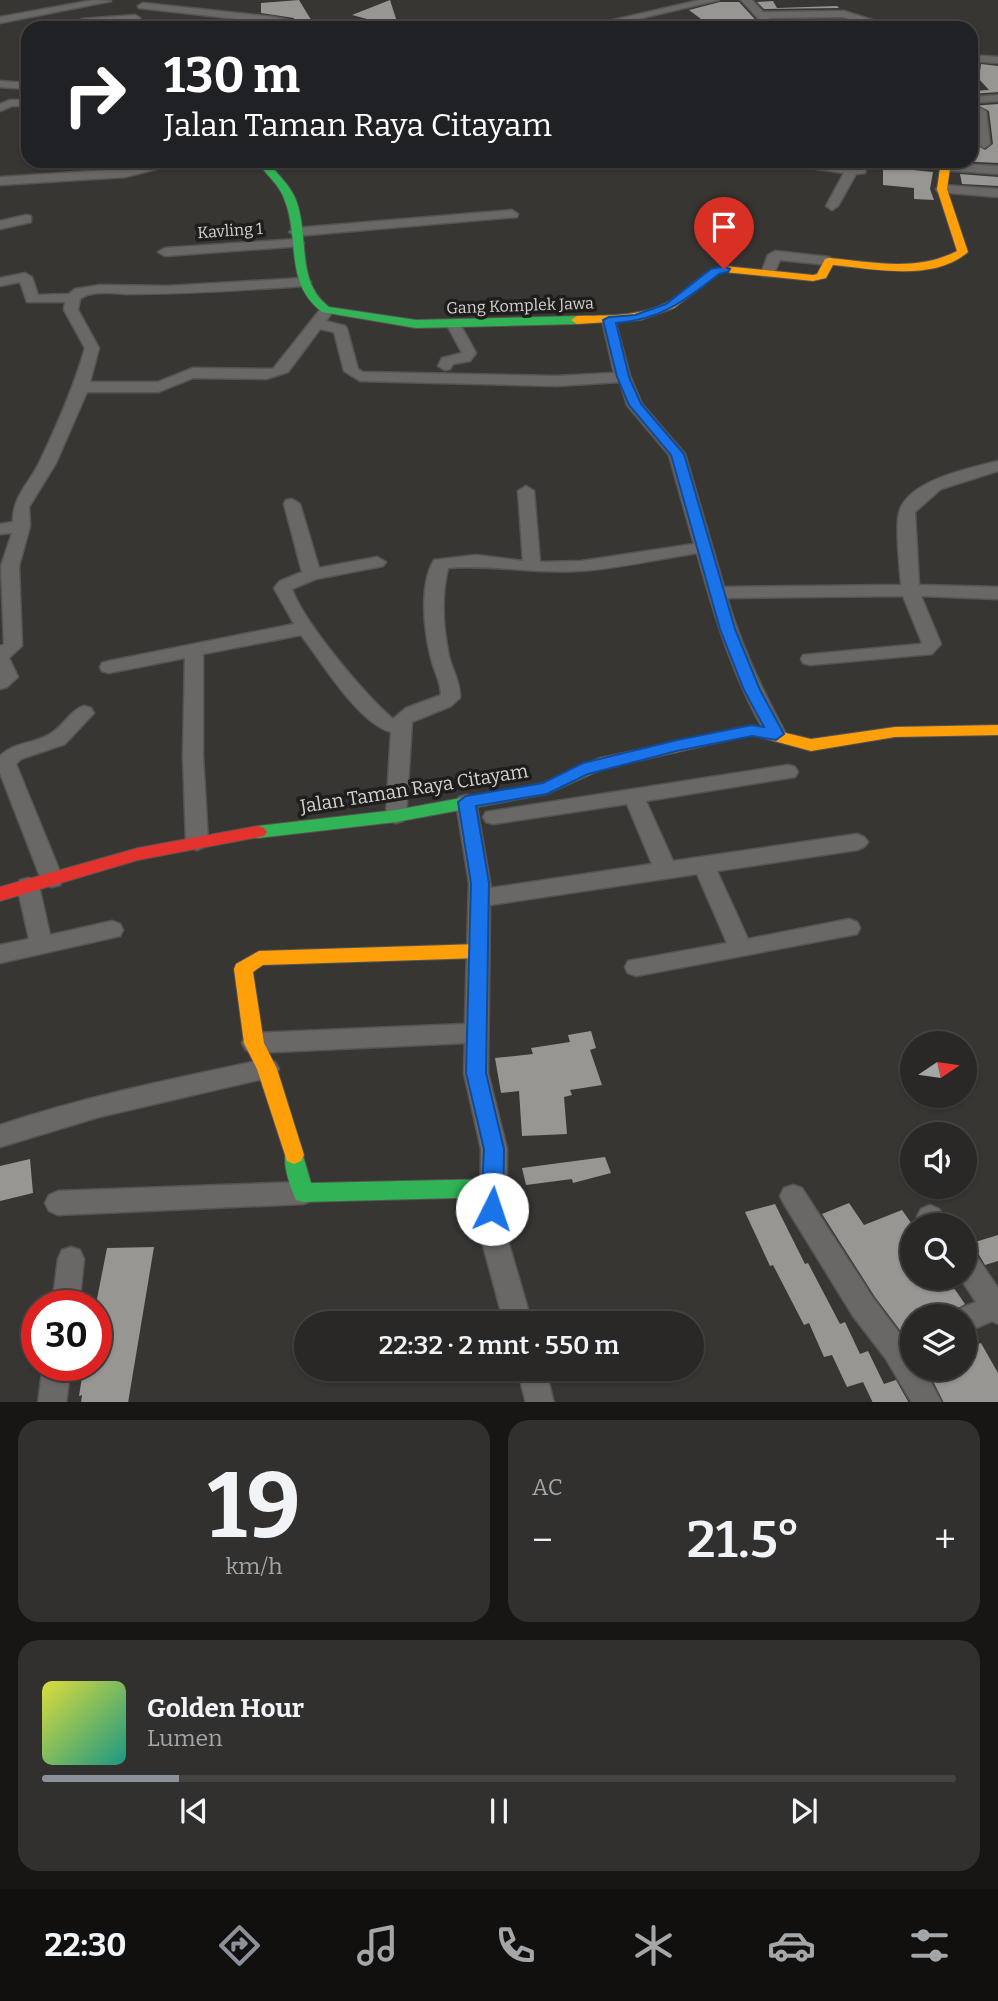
<!DOCTYPE html>
<html lang="id">
<meta charset="utf-8">
<style>
body{margin:0;font-family:Bitter,serif;background:#32302e;color:#f1f3f6;height:100vh;display:flex;flex-direction:column;font-size:26px;white-space:nowrap}
*{box-sizing:border-box;margin:0}
p{font-size:23px;color:#a5a6a7}
.icon{flex:none;width:38px;height:38px;fill:none;stroke:currentColor;stroke-width:2;stroke-linecap:round;stroke-linejoin:round}
.map{position:relative;height:1402px;overflow:hidden}
.drawer{display:flex;flex-direction:column;gap:18px;padding:18px;background:#171615;flex:1}
.drawer>*{flex:none}
.guide{position:absolute;left:21px;top:21px;width:957px;height:147px;border-radius:21px;box-shadow:0 2px 5px #0004,0 0 0 2px #464443;background:#202124;color:#fff;overflow:hidden}
.needle{width:46px;rotate:77deg}
.controls{position:absolute;left:900px;top:1031px;display:grid;gap:14px}
.controls a{display:grid;place-items:center;width:77px;height:77px;border-radius:50%;background:#2a2826;box-shadow:0 2px 5px #0004,0 0 0 2px #464443;font-size:35px}
.speed{position:absolute;left:21px;top:1290px;display:flex;gap:14px;font-size:35px;font-weight:700;text-align:center}
.speed>*{display:grid;place-content:center;width:91px;height:91px;border-radius:50%;background:#2a2826;box-shadow:0 2px 5px #0004,0 0 0 2px #464443;line-height:1}
.speed .limit{border:10px solid #d22;background:#fff;color:#111}
.pin{position:absolute;display:grid;place-items:center;width:60px;height:60px;color:#fff;margin:-72px -30px;border-radius:50% 50% 50% 0;rotate:-45deg;box-shadow:0 0 7px #0007}
.pin .icon{rotate:45deg}
.me{position:absolute;width:77px;margin:-38px;rotate:4deg;stroke-linejoin:round;filter:drop-shadow(0 0 5px #0008)}
.turn{display:flex;align-items:center;gap:24px;height:147px;padding:0 28px;font-size:32px}
.turn .icon{width:91px;height:91px;stroke-width:2.5}
.turn b{display:block;font-size:49px;line-height:60px}
.big{font-size:52px;font-weight:600;line-height:1.1}
.drawer .tile{flex:1;display:flex;flex-direction:column;justify-content:center;gap:10px;min-width:0;padding:0 24px;border-radius:21px;background:#32302e}
.drawer .dial{align-items:center;gap:0}
.dial b{font-size:91px;line-height:1}
.song{display:flex;align-items:center;gap:21px}
.cover{width:84px;height:84px;border-radius:10px;background:linear-gradient(135deg,hsl(60 70% 55%),hsl(170 70% 35%))}
.played{height:7px;border-radius:4px;background:linear-gradient(90deg,#8c9099 15%,#464443 15%)}
.keys{display:flex;justify-content:space-around;direction:ltr}
.heat{display:flex;justify-content:space-between;align-items:center;font-size:38px;direction:ltr}
.drawer .tiles{flex:1;display:grid;gap:18px;grid-template-columns:1fr 1fr}
.tile:last-child{grid-column:span 2}
.trip{position:absolute;left:294px;top:1311px;width:410px;height:70px;border-radius:35px;background:#2a2826;box-shadow:0 2px 5px #0004,0 0 0 2px #464443;font-weight:600;line-height:70px;text-align:center}
.dock{display:flex;height:112px;justify-content:space-around;align-items:center;background:#11100f;color:#a5a6a7}
.dock .icon{width:49px;height:49px}
.dock .selected{color:#8c9099}
.dock b{font-size:32px;color:#f1f3f6}
.map>svg:first-child{display:block}
</style>
<div class="map">
<svg width="998" height="1403" viewBox="0 0 998 1403">
<rect width="100%" height="100%" fill="#383633"/>
<path fill="#979693" fill-rule="evenodd" d="M299 0 316 28H297L294 18 261 13V3Z
M390 0 399 28H382L379 19H367L352 15Z
M773 1 777 8 837 6 839 8 764 9 757 2Z
M720 2H739L763 28H713L689 10Z
M843 20 845 23H805L807 28H781L775 21Z
M981 64 998 66V92L971 94V91L989 90 979 79Z
M998 104V163L957 161H971V106ZM979 106 989 111 993 144 985 150 975 144 971 111Z
M883 167 933 172 930 189 934 200 914 199V188L883 185Z
M960 174 998 177V186L962 184Z
M591 1031 596 1048 590 1050 602 1085 570 1090 572 1095 564 1097 567 1134 522 1136 519 1091 501 1093 495 1058 533 1054 531 1048 570 1042 568 1035Z
M605 1157 611 1173 573 1183 572 1179 526 1185 522 1168Z
M30 1159 33 1193 0 1201V1166Z
M849 1203 864 1225 902 1210 912 1224V1278H947L965 1304 944 1316H912V1336L906 1338 875 1297 822 1214Z
M775 1204 805 1264 808 1263 840 1324 845 1322 860 1354 868 1351 884 1384 896 1380 909 1403H873L863 1382 847 1387 832 1355 824 1357 809 1323 804 1325 773 1265 770 1266 745 1212Z
M998 1235V1261L985 1265 972 1243Z
M154 1247 128 1403H81L82 1395 79 1396 84 1365H96V1304L107 1248Z
M981 1343 998 1373V1403H944L929 1373 945 1368H964V1348Z"/>
<g fill="none" stroke-linecap="round" stroke-linejoin="round">
<defs>
<path id="street" d="M94 0 111 1 0 23V17Z
M700 0H719L599 28H579Z
M741 0H752L763 12 844 11 897 28H881L843 17 769 18 778 28H767Z
M143 3 274 17 293 21 295 28H285L284 25 274 23 139 8 138 6Z
M135 15 140 18 139 20 82 25 77 22 82 19Z
M369 21H377L379 28H369Z
M971 55 998 57V63L971 61Z
M0 81 28 83V89L0 87Z
M998 95V101L971 103V97Z
M10 100H28V106H12L0 111V104Z
M980 108 986 111 990 144 984 148 978 144 974 111Z
M164 161H188L125 177 0 185V177L125 169Z
M784 161H813L852 167H855L856 161H868L865 173 856 174 838 206 832 210 826 206 844 173 790 165Z
M901 161H917L911 165Z
M946 163 998 166V174L942 170 940 167Z
M942 185 998 189V197L938 192 936 189Z
M512 210 518 214 517 217 296 236 289 232 296 228Z
M26 215 31 216V222L0 229V221Z
M297 239 304 243 302 246 165 256 158 252 165 248Z
M775 251 829 257 836 261 829 265 780 260 773 276H763L761 273 768 255Z
M25 273 32 277 38 295 69 294 75 289 100 285 168 286 304 278 311 282 304 286C245 290 186 294 127 294 112 293 91 290 80 299L78 310 99 348 90 382H158L193 368 273 369 319 311 324 310 331 314 326 321 345 326 347 329 358 369 363 372 556 376 614 373 602 320 604 317H614L630 376 642 404 685 454 724 587 901 585C900 567 895 528 899 513 907 480 971 468 998 461V471L941 489 915 512 919 585 998 587V599L921 596 941 644 932 654 810 665 803 663 801 659 803 655 920 644 922 643 903 596 727 598C741 646 762 690 786 734L783 739H769C734 681 715 618 697 553 658 559 617 569 578 571 534 574 491 564 448 568 441 597 443 628 449 656 452 670 461 683 460 698L451 706 412 722 406 816 403 821 396 823 389 821 386 816 391 732C358 723 322 662 301 635L203 654V756L208 842 204 847 197 850 190 847 186 842 183 756 185 658 109 673 102 671 100 667 102 663 109 661 294 624 274 588 280 581 302 572 284 504 286 500 292 499 300 504 319 568 377 557 386 562 383 566 316 579 292 589C304 623 365 695 393 719L406 708 441 695C441 682 434 671 431 658 424 631 419 585 434 560L476 555 523 561 518 491 526 486 534 491 540 562 581 561 694 544 669 455 627 405 620 382 556 386 360 381 344 371 334 332 320 329 288 372 266 379 193 378 158 392H87L56 463 29 507 30 526 19 566 22 646 9 658 18 677 7 687 0 689V646L4 644 1 566 12 533 0 534V524L13 522C12 496 31 482 41 459 58 423 74 387 85 348L64 310 65 302H27L20 282 0 286V278Z
M454 321 459 322 476 353 470 361 453 364 450 369 445 370 438 366 442 358 462 353 447 325Z
M84 706 91 708 94 713 65 744 21 759 16 764 63 879 60 885 52 887 44 885 41 879 0 773V756C14 742 34 744 50 734 63 727 69 711 84 706Z
M788 765 795 767 798 772 795 777 646 801 673 861 857 834 864 837 868 842 864 847 857 850 717 871 748 939 849 919 857 922 860 928 857 934 636 976 628 973 625 967 628 961 727 943 697 874 490 905 488 1073 507 1149 506 1234 532 1323H504L480 1234 481 1149 464 1073 465 1043 254 1053 246 1050 242 1043 246 1036 254 1033 465 1024 469 883 456 802 459 797 466 795 473 797 476 802 491 888 652 864 627 804 493 824 486 822 483 817 486 812Z
M28 878 36 880 39 886 50 935 112 921 120 924 123 930 120 936 0 963V945L29 939 17 886 20 880Z
M267 1059 275 1062 279 1069 275 1076 99 1117 0 1147V1125C87 1096 177 1078 267 1059Z
M303 1182 312 1185 316 1193 312 1201 303 1204 58 1215 49 1211 45 1203 49 1195 58 1191Z
M793 1185 802 1188 873 1298 912 1350V1368H923L942 1403H912L886 1359 853 1316 784 1204 780 1196 784 1188Z
M930 1205 939 1209 950 1225H921L917 1217 921 1209Z
M71 1247 80 1250 84 1259 79 1306H52L58 1259 62 1250Z
M964 1248 973 1251 998 1288V1324L992 1321 964 1333V1316H952L954 1311 976 1302 960 1278H964Z
M43 1365H71L66 1403H38Z
M517 1368H545L554 1403H526Z"/>
<path id="fast" d="M256 161H266C277 173 290 185 296 200 310 237 295 281 329 307L416 320 577 316 583 320 577 324 416 328 322 312C284 283 300 240 285 201 280 185 266 174 256 161Z
M599 758 607 764 605 768 547 794 396 822 258 838 252 836 249 832 252 828 258 826 396 810 543 783Z
M294 1146 301 1149 311 1183 494 1179 501 1181 504 1188 501 1195 494 1197 303 1202 296 1200C290 1187 281 1161 287 1149Z"/>
<path id="slow" d="M941 161H951L947 189 968 252C934 282 874 269 833 265L826 278 813 281 724 272 719 274 674 308 641 320 577 324 571 320 577 316C607 315 637 317 664 304 686 294 699 271 724 266L813 275 817 274 825 259 829 258C872 262 917 272 957 251L937 189Z
M752 725 811 739 895 727 998 725V735L895 737 811 751 752 735 599 770 591 764 599 758Z
M480 944 487 946 489 951 487 956 480 958 263 965 253 972 264 1043 277 1069 304 1155 301 1161 294 1164 287 1161 257 1069 244 1043 234 969 236 964 259 951Z"/>
<path id="jam" d="M258 826 264 828 267 832 264 836 138 860 0 901V887L138 848Z"/>
</defs>
<use href="#street" stroke="#565452" stroke-width="3"/>
<use href="#fast" stroke="#565452" stroke-width="2"/>
<use href="#slow" stroke="#565452" stroke-width="2"/>
<use href="#jam" stroke="#565452" stroke-width="2"/>
<use href="#street" fill="#6a6866" fill-rule="evenodd"/>
<use href="#fast" fill="#30b455" fill-rule="evenodd"/>
<use href="#slow" fill="#ff9f0a" fill-rule="evenodd"/>
<use href="#jam" fill="#e5322d" fill-rule="evenodd"/>
</g>
<path fill="#1a73e8" stroke="#114b97" stroke-width="2" d="M724 266 730 269 728 272 719 274C684 301 661 320 616 323L629 377 641 404 684 454 735 629 760 690 784 734 776 740 752 736 677 751 588 774 547 794 476 806 489 883 486 1073 504 1149 503 1209 500 1216 492 1218 485 1216 481 1209 484 1149 466 1073 471 883 458 802 466 796 543 783 583 763 677 740 752 725 764 727 744 690 720 629 671 455 629 405 617 377 603 320 609 317 635 315 666 304 711 269Z"/>
<g text-anchor="middle" stroke-width="7" stroke-linejoin="round" paint-order="stroke">
<g font-size="16" fill="#d4d2cf" stroke="#1f1e1c">
<text transform="translate(230 230) rotate(-4)" y="6">Kavling 1</text>
<text transform="translate(520 305) rotate(-2)" y="6">Gang Komplek Jawa</text>
</g>
<g font-size="19" fill="#d4d2cf" stroke="#1f1e1c">
<text transform="translate(414 788) rotate(-9)" y="7">Jalan Taman Raya Citayam</text>
</g>
</g>
</svg>
<div class="controls">
<a><svg class="needle" viewBox="-14 -14 28 28"><path d="M0-13l5 13h-10z" fill="#e53935"/><path d="M0 13l5-13h-10z" fill="#a5a6a7"/></svg></a>
<a><svg class="icon" aria-label="sound" viewBox="0 0 24 24"><path d="M4 9h4l5-4v14l-5-4H4zM17 9q2 3 0 6"/></svg></a>
<a><svg class="icon" aria-label="search" viewBox="0 0 24 24"><circle cx="10" cy="10" r="6"/><path d="M15 15l6 6"/></svg></a>
<a><svg class="icon" aria-label="layers" viewBox="0 0 24 24"><path d="M12 4l9 5-9 5-9-5zM3 14l9 5 9-5"/></svg></a>
</div>
<div class="speed"><div class="limit">30</div></div>
<div class="pin" style="left:724px;top:269px;background:#d93025"><svg class="icon" aria-label="arrive" viewBox="0 0 24 24"><path d="M6 21V4h12l-3 4 3 4H6"/></svg></div>
<svg class="me" style="left:492px;top:1209px" viewBox="-20 -20 40 40"><circle r="19" fill="#fff"/><path d="M0-13L10 11 0 6-10 11z" fill="#1a73e8"/></svg>
<div class="trip">22:32 · 2 mnt · 550 m</div>
<div class="guide">
<div class="turn"><svg class="icon" aria-label="right" viewBox="0 0 24 24"><path d="M7 20v-9h11M14 6l5 5-5 5"/></svg><div><b>130 m</b>Jalan Taman Raya Citayam</div></div>
</div>
</div>
<section class="drawer">
<div class="tiles">
<div class="tile dial"><b>19</b><p>km/h</p></div>
<div class="tile"><p>AC</p>
<div class="heat"><a>−</a><b class="big">21.5°</b><a>+</a></div>
</div>
<div class="tile">
<div class="song"><i class="cover"></i><div><b>Golden Hour</b><p>Lumen</p></div></div>
<div class="played"></div>
<div class="keys"><svg class="icon" aria-label="previous" viewBox="0 0 24 24"><path d="M18 5L8 12l10 7zM5 5v14"/></svg><svg class="icon" aria-label="pause" viewBox="0 0 24 24"><path d="M8 5v14M16 5v14"/></svg><svg class="icon" aria-label="next" viewBox="0 0 24 24"><path d="M6 5l10 7-10 7zM19 5v14"/></svg></div>
</div>
</div>
</section>
<nav class="dock">
<b>22:30</b>
<svg class="icon selected" aria-label="directions" viewBox="0 0 24 24"><path d="M12 3l9 9-9 9-9-9zM9 14v-3h6M13 9l2 2-2 2"/></svg>
<svg class="icon" aria-label="music" viewBox="0 0 24 24"><path d="M9 18V5l10-2v13"/><circle cx="6" cy="18" r="3"/><circle cx="16" cy="16" r="3"/></svg>
<svg class="icon" aria-label="phone" viewBox="0 0 24 24"><path d="M5 4h4l2 5-3 2q2 4 5 5l2-3 5 2v4C11 20 4 13 5 4z"/></svg>
<svg class="icon" aria-label="climate" viewBox="0 0 24 24"><path d="M12 3v18M4 7l16 10M4 17L20 7"/></svg>
<svg class="icon" aria-label="car" viewBox="0 0 24 24"><path d="M5 17H2v-5l4-1 3-4h7l3 4 3 1v5h-3M9 17h6M6 11h13"/><circle cx="7" cy="17" r="2"/><circle cx="17" cy="17" r="2"/></svg>
<svg class="icon" aria-label="filters" viewBox="0 0 24 24"><path d="M4 7h16M4 17h16"/><circle cx="9" cy="7" r="2"/><circle cx="15" cy="17" r="2"/></svg>
</nav>
